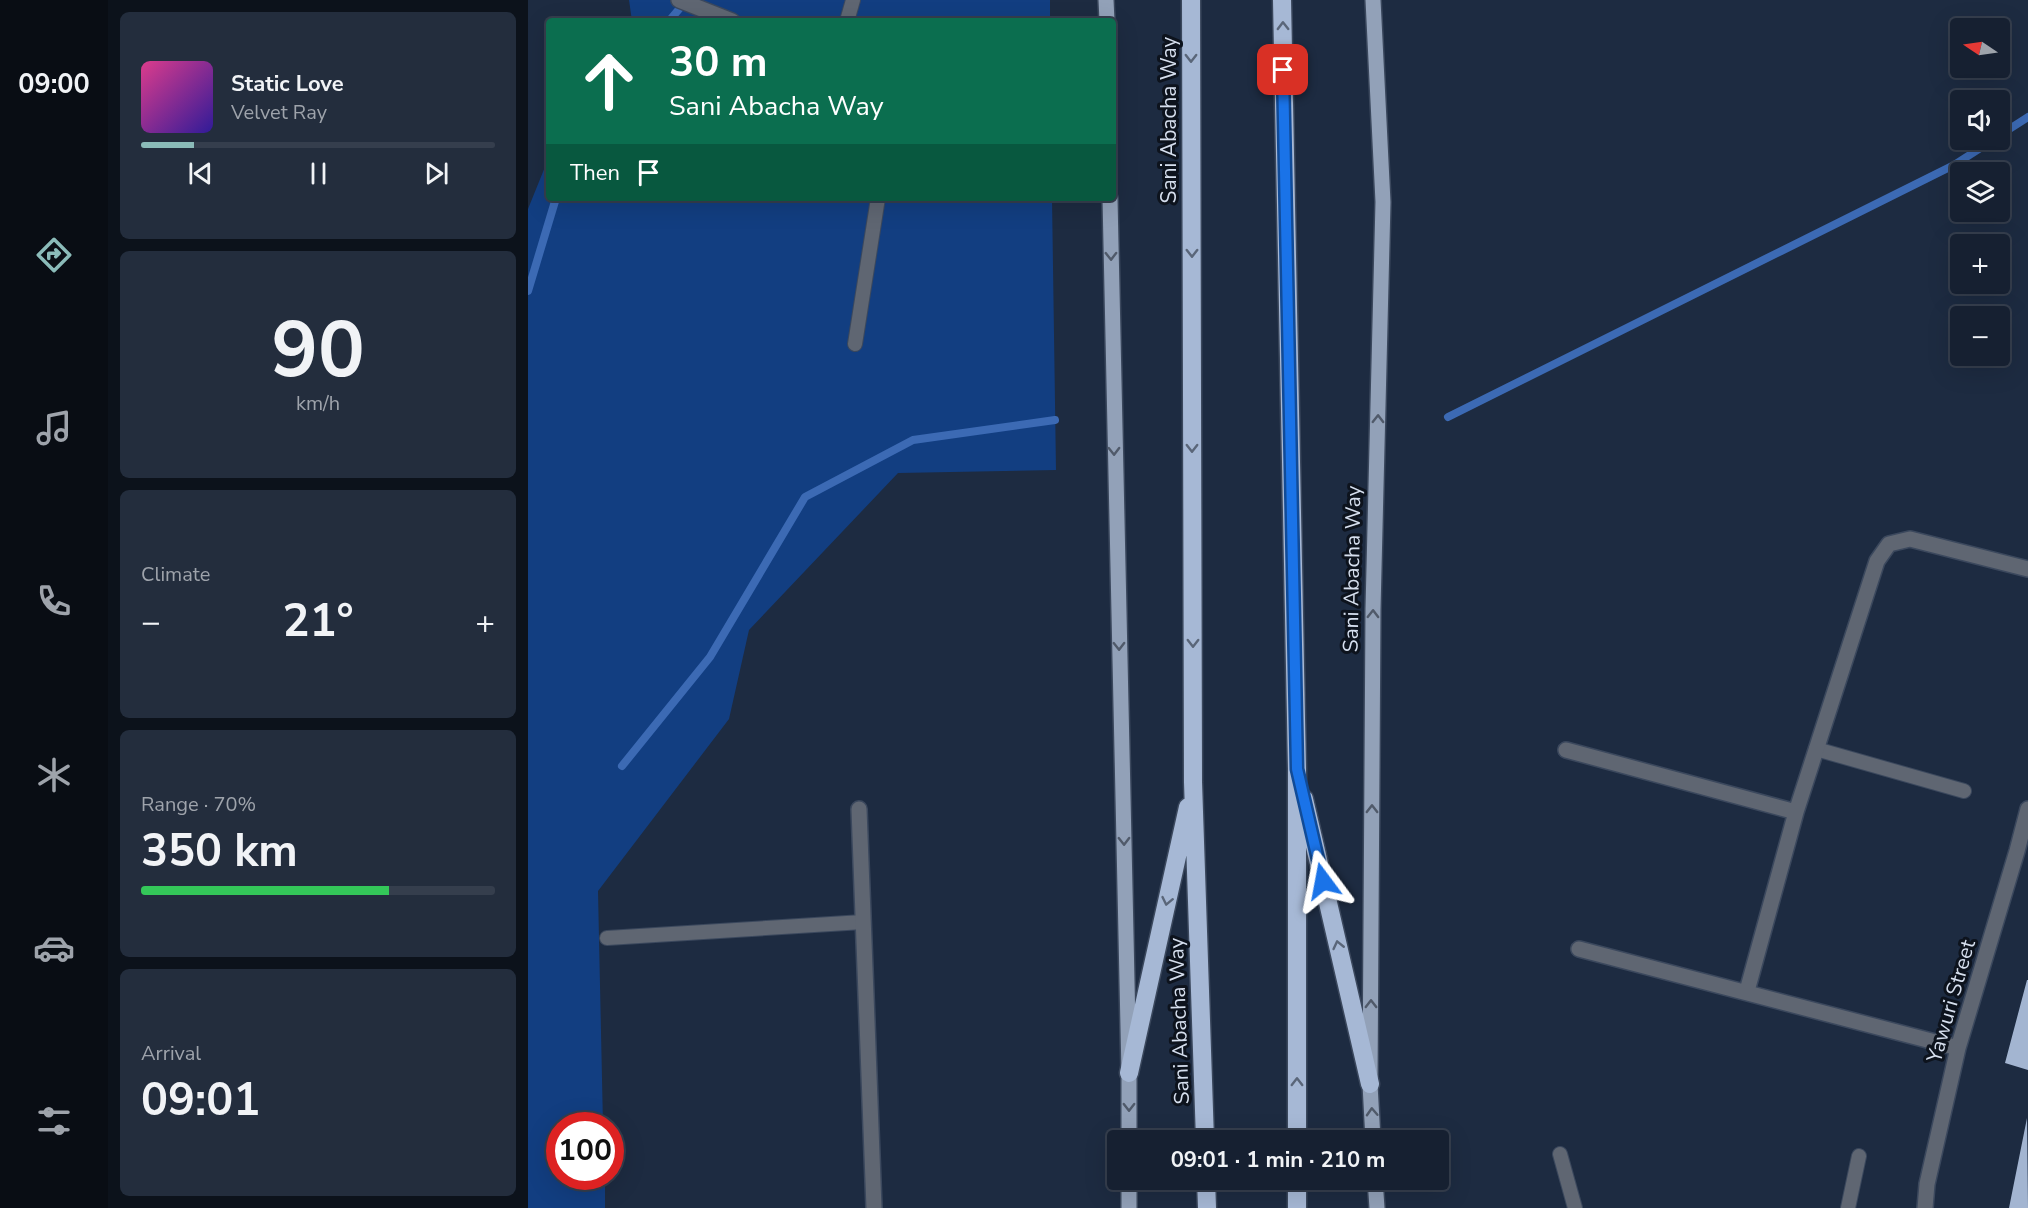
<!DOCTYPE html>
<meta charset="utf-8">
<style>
body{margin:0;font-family:"Nunito Sans",sans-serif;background:#232d3d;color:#f1f3f6;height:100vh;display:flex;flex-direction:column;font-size:22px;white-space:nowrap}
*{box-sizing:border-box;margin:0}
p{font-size:20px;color:#9ea3ab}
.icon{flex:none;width:33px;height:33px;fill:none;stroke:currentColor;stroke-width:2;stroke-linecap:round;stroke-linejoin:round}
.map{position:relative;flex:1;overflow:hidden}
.panel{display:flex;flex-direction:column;gap:12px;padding:12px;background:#0c121b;width:420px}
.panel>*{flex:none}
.top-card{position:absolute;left:18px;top:18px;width:570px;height:183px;border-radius:6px;box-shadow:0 6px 24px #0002,0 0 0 2px #353e4d;background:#0b6e4f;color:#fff;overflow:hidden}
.needle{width:39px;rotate:283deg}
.buttons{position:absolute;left:1422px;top:18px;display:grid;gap:12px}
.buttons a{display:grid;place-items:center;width:60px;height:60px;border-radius:6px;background:#162031;box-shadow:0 6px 24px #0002,0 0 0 2px #353e4d;font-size:30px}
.speed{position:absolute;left:18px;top:1112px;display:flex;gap:12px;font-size:30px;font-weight:700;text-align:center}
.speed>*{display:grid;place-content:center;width:78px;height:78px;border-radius:50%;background:#162031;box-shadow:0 6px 24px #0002,0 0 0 2px #353e4d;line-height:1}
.speed .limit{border:9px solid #d22;background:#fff;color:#111}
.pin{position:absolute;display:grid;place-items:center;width:51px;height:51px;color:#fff;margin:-26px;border-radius:12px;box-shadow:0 3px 9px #0006}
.me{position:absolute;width:66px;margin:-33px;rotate:347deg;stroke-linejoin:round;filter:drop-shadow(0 0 4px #0008)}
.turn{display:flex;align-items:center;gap:21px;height:126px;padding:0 24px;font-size:27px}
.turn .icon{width:78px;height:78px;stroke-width:2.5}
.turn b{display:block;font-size:42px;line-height:51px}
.then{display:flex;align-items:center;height:57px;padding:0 24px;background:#0003;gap:12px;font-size:22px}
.big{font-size:45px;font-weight:700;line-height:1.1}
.panel .tile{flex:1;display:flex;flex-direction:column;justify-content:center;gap:9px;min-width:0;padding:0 21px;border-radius:9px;background:#232d3d}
.panel .dial{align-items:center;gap:0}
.dial b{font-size:78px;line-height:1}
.song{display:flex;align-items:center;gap:18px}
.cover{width:72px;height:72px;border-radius:9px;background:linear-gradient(135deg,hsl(330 70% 55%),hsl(250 70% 35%))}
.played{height:6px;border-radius:3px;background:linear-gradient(90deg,#8bbbb9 15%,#353e4d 15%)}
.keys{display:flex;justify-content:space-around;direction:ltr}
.heat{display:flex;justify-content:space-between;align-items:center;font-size:33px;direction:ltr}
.charge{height:9px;border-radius:4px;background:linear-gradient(90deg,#34c759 70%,#353e4d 0)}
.trip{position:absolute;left:579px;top:1130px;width:342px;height:60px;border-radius:6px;background:#162031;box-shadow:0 6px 24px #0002,0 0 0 2px #353e4d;font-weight:700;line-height:60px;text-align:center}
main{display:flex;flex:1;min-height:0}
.menu{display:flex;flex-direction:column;width:108px;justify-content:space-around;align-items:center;background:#090d14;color:#9ea3ab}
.menu .icon{width:42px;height:42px}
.menu .active{color:#8bbbb9}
.menu b{font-size:27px;color:#f1f3f6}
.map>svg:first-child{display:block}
</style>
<main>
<nav class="menu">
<b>09:00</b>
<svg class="icon active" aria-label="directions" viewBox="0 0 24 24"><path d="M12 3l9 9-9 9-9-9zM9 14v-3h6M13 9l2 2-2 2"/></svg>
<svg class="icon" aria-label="music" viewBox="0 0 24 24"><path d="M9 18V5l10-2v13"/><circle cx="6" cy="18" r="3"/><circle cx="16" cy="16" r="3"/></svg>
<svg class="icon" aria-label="phone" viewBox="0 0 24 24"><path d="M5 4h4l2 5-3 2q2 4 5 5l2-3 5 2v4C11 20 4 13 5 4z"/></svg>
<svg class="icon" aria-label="climate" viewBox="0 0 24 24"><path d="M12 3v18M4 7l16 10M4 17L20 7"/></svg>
<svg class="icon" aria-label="car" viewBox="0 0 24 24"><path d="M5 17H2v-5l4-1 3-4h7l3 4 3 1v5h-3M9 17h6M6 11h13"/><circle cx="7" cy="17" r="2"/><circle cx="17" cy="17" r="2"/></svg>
<svg class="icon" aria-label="filters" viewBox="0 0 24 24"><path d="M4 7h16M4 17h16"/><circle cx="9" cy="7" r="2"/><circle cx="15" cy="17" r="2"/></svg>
</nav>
<section class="panel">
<div class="tile">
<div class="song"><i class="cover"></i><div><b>Static Love</b><p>Velvet Ray</p></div></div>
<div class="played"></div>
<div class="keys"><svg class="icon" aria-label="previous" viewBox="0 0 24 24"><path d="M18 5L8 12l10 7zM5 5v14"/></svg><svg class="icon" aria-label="pause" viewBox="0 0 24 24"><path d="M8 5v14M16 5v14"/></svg><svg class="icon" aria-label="next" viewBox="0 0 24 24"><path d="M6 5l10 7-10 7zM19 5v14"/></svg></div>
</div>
<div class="tile dial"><b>90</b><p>km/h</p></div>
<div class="tile"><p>Climate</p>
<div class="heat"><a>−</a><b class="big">21°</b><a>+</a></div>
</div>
<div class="tile"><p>Range · 70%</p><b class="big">350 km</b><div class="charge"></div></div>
<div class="tile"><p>Arrival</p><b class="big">09:01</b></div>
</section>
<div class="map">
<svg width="1500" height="1208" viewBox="0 0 1500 1208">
<rect width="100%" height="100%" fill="#1d2b41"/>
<path fill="#123e81" d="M101 0H522V21H104Z
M21 157V198H524L528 470 370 473 221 630 201 719 70 891 75 1125H32V1176H77V1208H0V209Z"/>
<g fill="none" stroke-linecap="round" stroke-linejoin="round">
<path stroke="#3c6ab4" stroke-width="8" d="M141 21 158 1
M1472 135 1500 117
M0 291 28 198
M920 417 1426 165 1465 140
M94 766 182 657 277 497 385 440 527 420"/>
</g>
<path fill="#a3b5d1" d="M1499 980H1500V1070L1477 1063Z
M1499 1118 1500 1208H1481Z"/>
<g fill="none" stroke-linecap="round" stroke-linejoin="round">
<defs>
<path id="service" d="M319 21 325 0
M327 344 350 198
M1288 749 1436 791
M79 938 335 922
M1032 1154 1047 1208
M1320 1208 1331 1156"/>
<path id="minor" d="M151 0 204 21
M1038 750 1268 812
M331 809 346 1208
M1051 949 1430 1048
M1219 991 1268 812 1349 561 1361 544 1382 539 1500 569
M1397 1208 1399 1184 1430 1048 1489 851 1500 809"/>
<path id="primary" d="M578 0 579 21
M845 0 855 202 845 609 842 1084 845 1140
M582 198 601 1073V1140
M847 1179 849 1208
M601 1208V1179"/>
<path id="motorway" d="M663 0 665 782 677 1140
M754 0 769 769V1140
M776 799 842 1084
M601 1073 660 807
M678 1179 679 1208
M769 1179V1208"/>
</defs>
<use href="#service" stroke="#3b485d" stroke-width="16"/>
<use href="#minor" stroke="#3b485d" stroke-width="18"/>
<use href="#primary" stroke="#3b485d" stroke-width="18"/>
<use href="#motorway" stroke="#3b485d" stroke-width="21"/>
<use href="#service" stroke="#5f6672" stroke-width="14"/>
<use href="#minor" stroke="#5f6672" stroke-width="15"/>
<use href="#primary" stroke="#92a1b8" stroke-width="15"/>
<use href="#motorway" stroke="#a6b8d5" stroke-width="18"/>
</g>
<defs><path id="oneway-chevron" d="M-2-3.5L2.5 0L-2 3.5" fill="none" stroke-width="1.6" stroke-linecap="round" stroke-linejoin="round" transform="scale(1.5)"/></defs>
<g stroke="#5a6679">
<use href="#oneway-chevron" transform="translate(755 26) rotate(-91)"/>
<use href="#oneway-chevron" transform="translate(663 58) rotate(90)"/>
<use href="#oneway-chevron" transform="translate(664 253) rotate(90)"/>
<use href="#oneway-chevron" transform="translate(664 448) rotate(90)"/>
<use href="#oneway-chevron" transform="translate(665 643) rotate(90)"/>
<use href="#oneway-chevron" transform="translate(639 901) rotate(102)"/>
<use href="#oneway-chevron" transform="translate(810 945) rotate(-103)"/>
<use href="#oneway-chevron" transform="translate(769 1082) rotate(-90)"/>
</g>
<g stroke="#505a6a">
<use href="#oneway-chevron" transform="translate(583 256) rotate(89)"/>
<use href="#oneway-chevron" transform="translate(850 419) rotate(-89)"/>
<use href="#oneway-chevron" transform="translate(586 451) rotate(89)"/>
<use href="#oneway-chevron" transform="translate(845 614) rotate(-89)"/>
<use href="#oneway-chevron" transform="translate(591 646) rotate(89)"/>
<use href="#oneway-chevron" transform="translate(844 809) rotate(-90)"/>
<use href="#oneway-chevron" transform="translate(596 841) rotate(89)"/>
<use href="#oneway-chevron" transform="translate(843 1004) rotate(-90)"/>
<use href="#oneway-chevron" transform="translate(601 1107) rotate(90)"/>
<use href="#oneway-chevron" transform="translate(844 1112) rotate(-93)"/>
</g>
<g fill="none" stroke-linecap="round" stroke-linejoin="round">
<defs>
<path id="route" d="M755 70 769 769 795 881"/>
</defs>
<use href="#route" stroke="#114b97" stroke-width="15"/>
<use href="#route" stroke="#1a73e8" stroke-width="10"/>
</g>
<g text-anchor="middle" stroke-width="6" stroke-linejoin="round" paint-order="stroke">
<g font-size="21" fill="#d6dfee" stroke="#0d131d">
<text transform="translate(641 120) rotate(-90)" y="7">Sani Abacha Way</text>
<text transform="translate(824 569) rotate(-89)" y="7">Sani Abacha Way</text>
<text transform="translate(1423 1001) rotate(-74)" y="7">Yawuri Street</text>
<text transform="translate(651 1021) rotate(-92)" y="7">Sani Abacha Way</text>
</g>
</g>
</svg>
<div class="buttons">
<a><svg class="needle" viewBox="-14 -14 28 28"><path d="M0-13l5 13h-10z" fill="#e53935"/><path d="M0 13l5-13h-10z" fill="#9ea3ab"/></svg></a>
<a><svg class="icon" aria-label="sound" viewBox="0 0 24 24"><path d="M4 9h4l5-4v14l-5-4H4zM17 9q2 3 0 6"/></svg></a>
<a><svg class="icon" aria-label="layers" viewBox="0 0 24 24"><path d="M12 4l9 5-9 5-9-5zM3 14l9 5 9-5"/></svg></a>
<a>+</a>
<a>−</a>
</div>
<div class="speed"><div class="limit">100</div></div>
<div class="pin" style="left:755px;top:70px;background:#d93025"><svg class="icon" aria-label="arrive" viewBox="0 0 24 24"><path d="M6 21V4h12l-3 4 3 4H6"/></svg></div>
<svg class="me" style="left:795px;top:881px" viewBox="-20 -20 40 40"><path d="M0-17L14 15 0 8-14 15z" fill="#1a73e8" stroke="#fff" stroke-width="4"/></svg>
<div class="trip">09:01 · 1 min · 210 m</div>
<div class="top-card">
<div class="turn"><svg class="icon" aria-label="ahead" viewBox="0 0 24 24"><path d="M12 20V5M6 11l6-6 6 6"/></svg><div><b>30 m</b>Sani Abacha Way</div></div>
<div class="then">Then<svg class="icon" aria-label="arrive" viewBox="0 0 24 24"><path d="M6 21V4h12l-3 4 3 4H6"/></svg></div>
</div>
</div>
</main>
